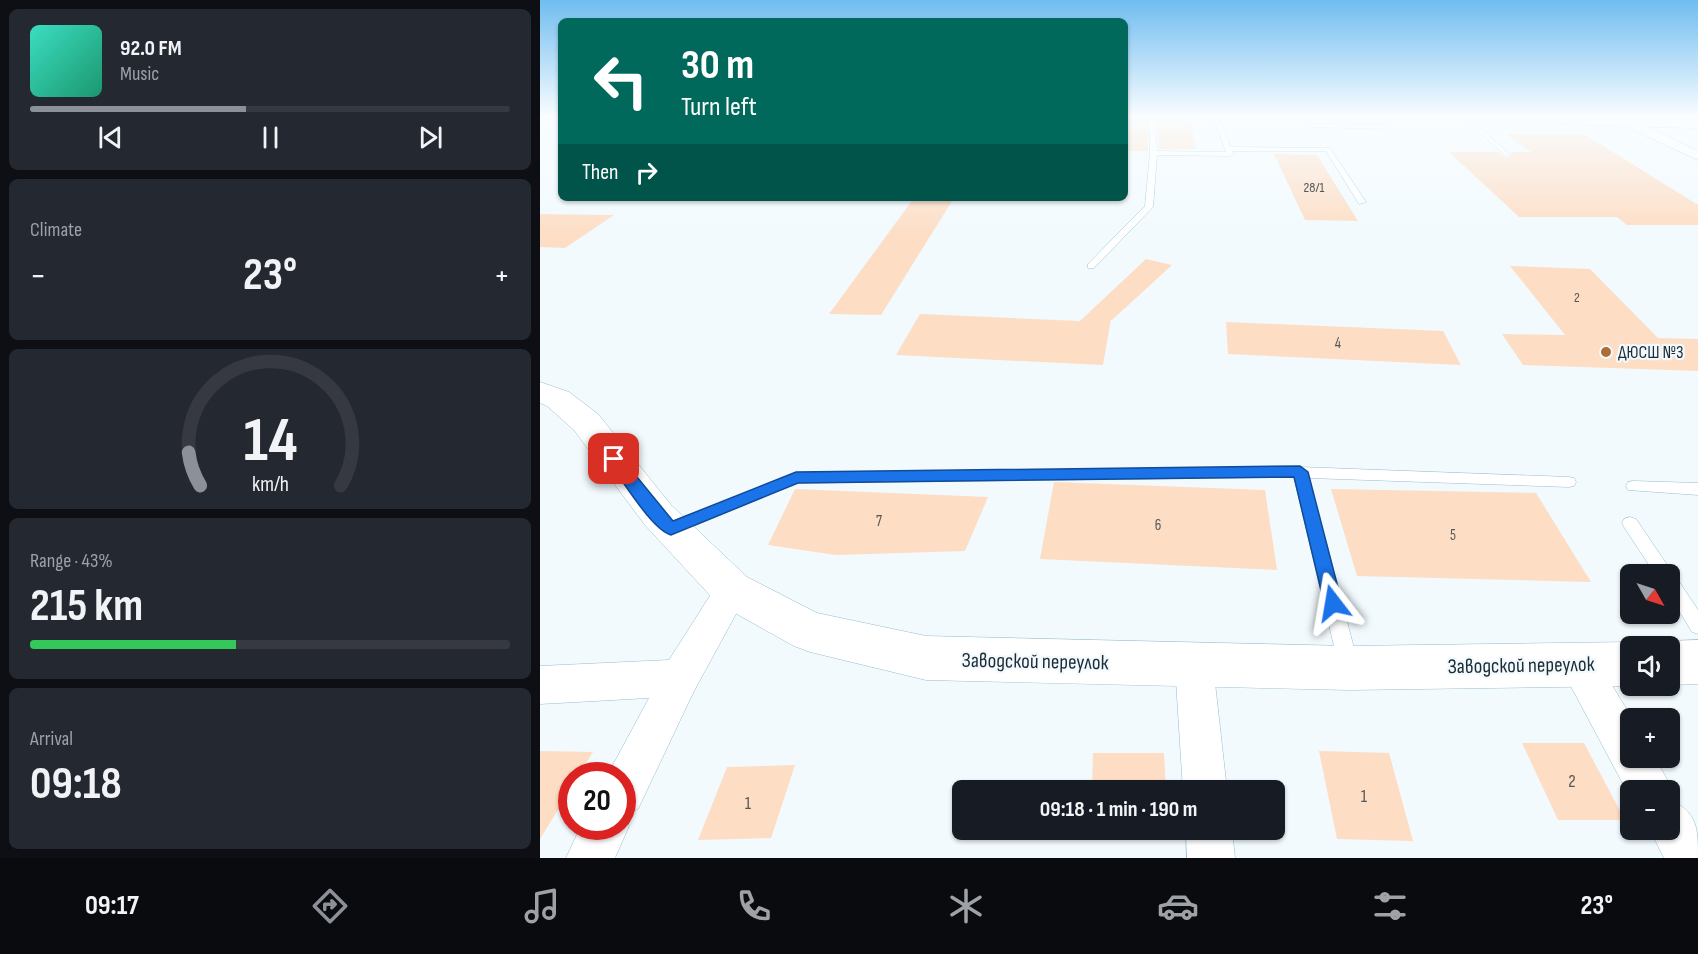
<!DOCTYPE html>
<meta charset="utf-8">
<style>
body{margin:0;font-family:"Sofia Sans Condensed",sans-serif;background:#242831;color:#f1f3f6;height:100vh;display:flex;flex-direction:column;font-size:22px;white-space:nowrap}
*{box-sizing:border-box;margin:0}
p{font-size:20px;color:#9ea1a6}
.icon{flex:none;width:33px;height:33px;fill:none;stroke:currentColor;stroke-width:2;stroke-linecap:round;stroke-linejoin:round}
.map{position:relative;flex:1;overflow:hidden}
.drawer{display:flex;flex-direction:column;gap:9px;padding:9px;background:#0d0f14;width:540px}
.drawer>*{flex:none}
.guide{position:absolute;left:18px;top:18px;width:570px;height:183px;border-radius:9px;box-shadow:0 2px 4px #0004;background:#00695c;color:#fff;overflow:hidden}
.needle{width:39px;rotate:129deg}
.buttons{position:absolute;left:1080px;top:564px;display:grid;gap:12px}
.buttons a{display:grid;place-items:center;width:60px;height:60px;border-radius:9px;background:#171b24;box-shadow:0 2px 4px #0004;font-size:30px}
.speed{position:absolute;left:18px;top:762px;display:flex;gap:12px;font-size:30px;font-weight:700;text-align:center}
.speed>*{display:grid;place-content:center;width:78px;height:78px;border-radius:50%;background:#171b24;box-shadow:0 2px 4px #0004;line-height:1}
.speed .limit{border:9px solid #d22;background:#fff;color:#111}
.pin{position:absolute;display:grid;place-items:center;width:51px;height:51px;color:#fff;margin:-26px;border-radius:12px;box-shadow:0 3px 9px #0006}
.me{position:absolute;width:66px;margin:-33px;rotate:346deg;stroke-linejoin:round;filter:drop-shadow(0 0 4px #0008)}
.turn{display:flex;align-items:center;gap:21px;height:126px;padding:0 24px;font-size:27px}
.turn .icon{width:78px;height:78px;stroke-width:2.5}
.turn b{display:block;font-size:42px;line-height:51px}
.then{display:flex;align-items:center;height:57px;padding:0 24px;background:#0003;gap:12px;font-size:22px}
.big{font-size:45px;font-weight:700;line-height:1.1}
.drawer .card{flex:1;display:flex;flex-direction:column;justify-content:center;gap:9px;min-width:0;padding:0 21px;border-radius:9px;background:#242831}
.drawer .dial{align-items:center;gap:0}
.dial svg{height:156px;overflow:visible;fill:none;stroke:#363941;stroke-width:7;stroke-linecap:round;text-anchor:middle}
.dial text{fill:#f1f3f6;stroke:none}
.song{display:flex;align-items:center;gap:18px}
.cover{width:72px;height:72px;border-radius:9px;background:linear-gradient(135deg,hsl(170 70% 55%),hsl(160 70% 35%))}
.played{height:6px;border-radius:3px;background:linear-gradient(90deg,#8c9099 45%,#363941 45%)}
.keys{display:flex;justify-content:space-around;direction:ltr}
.heat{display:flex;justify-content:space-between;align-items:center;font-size:33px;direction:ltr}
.charge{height:9px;border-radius:4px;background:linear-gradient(90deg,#34c759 43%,#363941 0)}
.trip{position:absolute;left:412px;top:780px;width:333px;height:60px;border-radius:9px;background:#171b24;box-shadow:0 2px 4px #0004;font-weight:700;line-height:60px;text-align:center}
.tabs{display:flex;height:96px;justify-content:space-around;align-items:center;background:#090b0e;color:#9ea1a6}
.tabs .icon{width:42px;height:42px}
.tabs .current{color:#8c9099}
.tabs b{font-size:27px;color:#f1f3f6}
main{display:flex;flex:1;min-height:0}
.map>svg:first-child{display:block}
</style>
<main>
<section class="drawer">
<div class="card">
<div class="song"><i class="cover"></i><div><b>92.0 FM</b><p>Music</p></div></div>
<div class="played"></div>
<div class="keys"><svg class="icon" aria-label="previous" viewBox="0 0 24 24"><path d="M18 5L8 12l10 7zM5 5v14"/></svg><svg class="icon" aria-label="pause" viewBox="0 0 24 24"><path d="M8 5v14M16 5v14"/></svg><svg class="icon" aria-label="next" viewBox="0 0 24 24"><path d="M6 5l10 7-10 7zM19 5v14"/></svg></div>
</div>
<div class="card"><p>Climate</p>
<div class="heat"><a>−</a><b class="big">23°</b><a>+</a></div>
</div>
<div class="card dial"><svg viewBox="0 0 100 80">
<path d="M14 69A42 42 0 1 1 86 69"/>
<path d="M14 69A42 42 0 0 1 8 52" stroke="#8c9099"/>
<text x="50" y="56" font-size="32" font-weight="700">14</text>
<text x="50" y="72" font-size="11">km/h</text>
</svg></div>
<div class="card"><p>Range · 43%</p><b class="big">215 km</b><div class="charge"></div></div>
<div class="card"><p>Arrival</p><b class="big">09:18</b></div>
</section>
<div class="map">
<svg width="1158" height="858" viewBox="0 0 1158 858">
<rect width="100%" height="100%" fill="#f2fafe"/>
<path fill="#fdddc4" d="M585 117H607L608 151H585Z
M617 117H650L656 149H619Z
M966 134H1044L1158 205V225H1087L1077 217H979L909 152H958L966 158 971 156V152H991Z
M734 154 777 155 818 221 765 220Z
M374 198H414L341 315 289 314Z
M0 214 74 215 25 248 0 247Z
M606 259 632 265 572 320 571 319 563 365 356 355 380 314 540 321Z
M970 266 1050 269 1118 338 1158 339V371L983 365 962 334 1025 335Z
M686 322 903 331 921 365 688 354Z
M514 482 725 490 737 570 500 559Z
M255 489 448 497 425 551 296 555 228 545Z
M791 489 996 493 1051 582 817 576Z
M982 743H1044L1085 820H1018Z
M0 751 53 752 38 776H32V787L0 839Z
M779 751 849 753 873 841 797 839Z
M553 753H624L626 790H552Z
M255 765 231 838 158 840 187 767Z
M552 830H628V833H552Z"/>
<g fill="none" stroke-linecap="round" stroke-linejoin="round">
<defs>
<path id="service" d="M609 117H615L617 151 686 152 673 117H679L691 147 790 148 826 202 819 204 786 151H692L694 154 690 156 617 155 613 207 554 268H548V264L605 206 610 153Z
M912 117H955L1022 121 1019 123 932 120 968 153 970 154 966 156 925 119Z
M772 124 846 125 849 127 846 129 774 127Z
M760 467 1029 477 1034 478 1036 482 1034 486 1029 487 769 478 818 663 815 669 808 672 801 669 798 663 754 477 257 483 139 532 133 534 127 532 125 528 127 524 256 473Z
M1093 481 1158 483V495L1088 490 1086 486 1088 482Z
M1090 517 1096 519 1130 569 1132 575 1136 577 1158 610V634L1152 632 1130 596V574H1115L1084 527 1082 523 1084 519Z"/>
<path id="minor" d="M1019 117 1158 120V128L1108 127 1158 151V160L1093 130 1092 126 1015 124 1013 121 1015 118Z
M192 575 204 580 209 590 154 691 98 809 84 814 89 826 75 858H26L41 826H82V776H67L109 698 0 704V666L129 660 180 580Z
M1038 646 1051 651 1092 718 1090 758H1115L1133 790 1130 798V790H1090V797L1019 664 1025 651Z
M654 647 667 652 673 665 687 790H643L635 665 641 652Z
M1130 800C1158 812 1158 829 1158 858H1124L1110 830H1130Z
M646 830H692L695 858H647Z"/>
<path id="secondary" d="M0 382 29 392 58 414 131 505 207 577 277 613 386 636 809 646 1090 642 1101 646H1090V686L809 690 386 680 270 652 254 646 177 603 105 525 34 430 7 406 0 403Z
M1158 640V684L1130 685V646H1116L1130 641Z"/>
</defs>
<use href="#service" stroke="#98bdd0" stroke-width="1"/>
<use href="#minor" stroke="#98bdd0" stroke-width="1"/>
<use href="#secondary" stroke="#98bdd0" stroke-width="1"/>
<use href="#service" fill="#fff" fill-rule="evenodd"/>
<use href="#minor" fill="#fff" fill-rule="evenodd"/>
<use href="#secondary" fill="#fff" fill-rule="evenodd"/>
</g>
<linearGradient id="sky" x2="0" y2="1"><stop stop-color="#70bdf0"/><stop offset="0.49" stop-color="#f9fdff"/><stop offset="1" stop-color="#f9fdff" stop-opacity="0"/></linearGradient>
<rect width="1158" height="237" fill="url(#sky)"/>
<path fill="#1a73e8" stroke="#114b97" stroke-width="1.5" d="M74 454 79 455 133 521 256 472 760 466 768 472 802 603 799 608 793 610 787 608 784 603 754 477 258 483 131 535C111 529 83 480 69 463L67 459 69 455Z"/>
<circle fill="#ad6e35" stroke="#f2fafe" stroke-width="2" cx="1066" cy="352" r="6"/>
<g text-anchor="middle" stroke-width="4.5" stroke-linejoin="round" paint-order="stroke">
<g font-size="14" fill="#555858">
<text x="774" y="192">28/1</text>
<text x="1037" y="302">2</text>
</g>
<g font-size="15" fill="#555858">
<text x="798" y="348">4</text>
<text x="339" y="526">7</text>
<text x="618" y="530">6</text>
<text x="913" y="540">5</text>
</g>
<g font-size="18" fill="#1d2c34" stroke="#f2fafe" text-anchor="start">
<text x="1078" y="358">ДЮСШ №3</text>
</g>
<g font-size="18" fill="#555858">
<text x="1032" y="787">2</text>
<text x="824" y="802">1</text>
<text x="208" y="809">1</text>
</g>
<g font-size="21" fill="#1d2c34" stroke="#f2fafe">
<text transform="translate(495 661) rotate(1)" y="7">Заводской переулок</text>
<text transform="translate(981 665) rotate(-1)" y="7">Заводской переулок</text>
</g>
</g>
</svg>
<div class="buttons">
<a><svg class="needle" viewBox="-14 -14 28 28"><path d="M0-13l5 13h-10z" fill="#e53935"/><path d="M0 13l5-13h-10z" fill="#9ea1a6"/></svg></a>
<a><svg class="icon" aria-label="sound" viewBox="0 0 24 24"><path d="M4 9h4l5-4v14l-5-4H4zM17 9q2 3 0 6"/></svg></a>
<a>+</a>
<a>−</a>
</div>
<div class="speed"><div class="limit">20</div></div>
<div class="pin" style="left:74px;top:459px;background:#d93025"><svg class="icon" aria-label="arrive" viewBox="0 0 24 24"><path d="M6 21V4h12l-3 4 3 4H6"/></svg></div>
<svg class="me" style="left:793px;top:603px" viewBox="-20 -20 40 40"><path d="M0-17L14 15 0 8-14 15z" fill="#1a73e8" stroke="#fff" stroke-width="4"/></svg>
<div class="trip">09:18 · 1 min · 190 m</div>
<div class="guide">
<div class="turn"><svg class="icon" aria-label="left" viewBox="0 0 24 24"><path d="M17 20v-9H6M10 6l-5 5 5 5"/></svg><div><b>30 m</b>Turn left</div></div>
<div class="then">Then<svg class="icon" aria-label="right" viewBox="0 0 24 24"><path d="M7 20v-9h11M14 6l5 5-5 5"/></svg></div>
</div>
</div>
</main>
<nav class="tabs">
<b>09:17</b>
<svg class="icon current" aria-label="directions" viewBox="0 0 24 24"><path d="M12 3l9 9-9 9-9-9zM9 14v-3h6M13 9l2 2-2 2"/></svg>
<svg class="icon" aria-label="music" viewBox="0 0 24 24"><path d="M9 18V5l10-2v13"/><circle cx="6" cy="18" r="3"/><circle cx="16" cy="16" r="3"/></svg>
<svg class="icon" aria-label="phone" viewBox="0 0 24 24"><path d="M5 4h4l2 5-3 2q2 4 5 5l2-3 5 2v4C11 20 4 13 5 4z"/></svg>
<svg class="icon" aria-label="climate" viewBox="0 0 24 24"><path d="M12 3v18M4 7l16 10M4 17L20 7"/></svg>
<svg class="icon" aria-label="car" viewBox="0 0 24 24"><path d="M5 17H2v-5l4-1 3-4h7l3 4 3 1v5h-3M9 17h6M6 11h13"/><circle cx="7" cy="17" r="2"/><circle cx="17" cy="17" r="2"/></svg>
<svg class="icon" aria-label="filters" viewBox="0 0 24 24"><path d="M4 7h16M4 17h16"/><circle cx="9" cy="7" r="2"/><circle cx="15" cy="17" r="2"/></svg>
<b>23°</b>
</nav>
